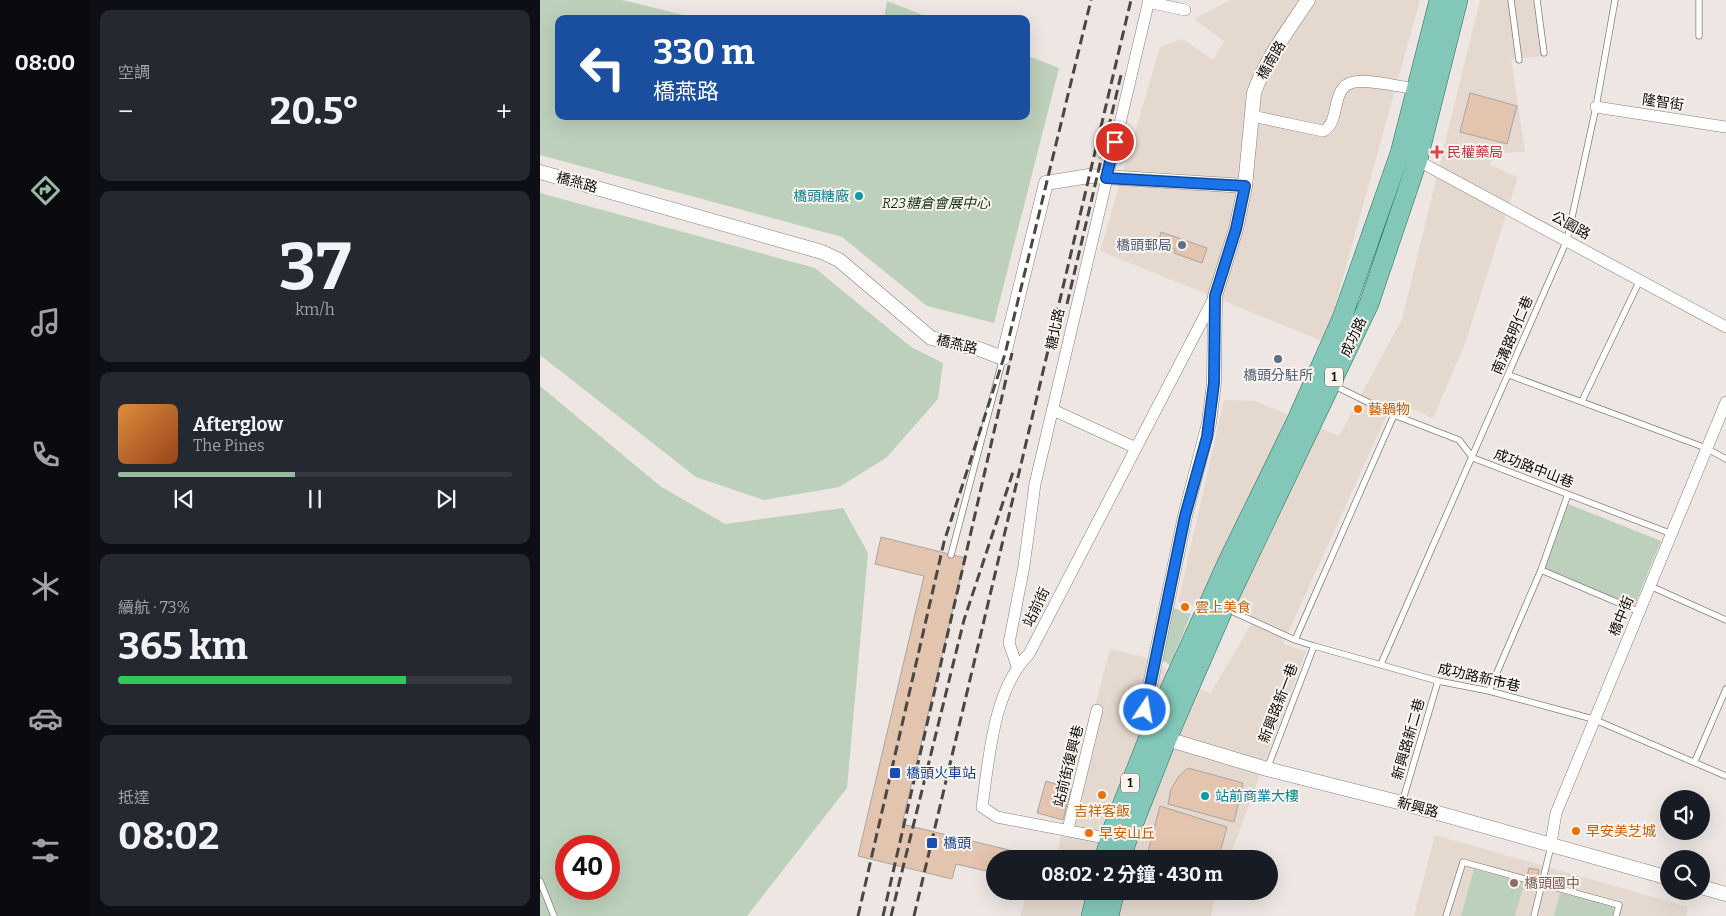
<!DOCTYPE html>
<html lang="zh-TW">
<meta charset="utf-8">
<style>
body{margin:0;font-family:Bitter,"Noto Sans TC",serif;background:#242831;color:#f1f3f6;height:100vh;display:flex;flex-direction:column;font-size:19px;white-space:nowrap}
*{box-sizing:border-box;margin:0}
p{font-size:16px;color:#9ea1a6}
.icon{flex:none;width:28px;height:28px;fill:none;stroke:currentColor;stroke-width:2;stroke-linecap:round;stroke-linejoin:round}
.map{position:relative;flex:1;overflow:hidden}
.panel{display:flex;flex-direction:column;gap:10px;padding:10px;background:#0d0f14;width:450px}
.panel>*{flex:none}
.banner{position:absolute;left:15px;top:15px;width:475px;height:105px;border-radius:10px;box-shadow:0 5px 20px #0002;background:#1a4fa0;color:#fff;overflow:hidden}
.buttons{position:absolute;left:1120px;top:790px;display:grid;gap:10px}
.buttons a{display:grid;place-items:center;width:50px;height:50px;border-radius:50%;background:#171b24;box-shadow:0 5px 20px #0002;font-size:25px}
.speed{position:absolute;left:15px;top:835px;display:flex;gap:10px;font-size:25px;font-weight:700;text-align:center}
.speed>*{display:grid;place-content:center;width:65px;height:65px;border-radius:50%;background:#171b24;box-shadow:0 5px 20px #0002;line-height:1}
.speed .limit{border:8px solid #d22;background:#fff;color:#111}
.pin{position:absolute;display:grid;place-items:center;width:42px;height:42px;color:#fff;margin:-21px;border:2px solid #fff;border-radius:50%;box-shadow:0 1px 5px #0007}
.me{position:absolute;width:55px;margin:-28px;rotate:12deg;stroke-linejoin:round;filter:drop-shadow(0 0 4px #0008)}
.turn{display:flex;align-items:center;gap:18px;height:105px;padding:0 15px;font-size:22px}
.turn .icon{width:65px;height:65px;stroke-width:2.5}
.turn b{display:block;font-size:35px;line-height:42px}
.big{font-size:38px;font-weight:700;line-height:1.1}
.panel .card{flex:1;display:flex;flex-direction:column;justify-content:center;gap:8px;min-width:0;padding:0 18px;border-radius:10px;background:#242831}
.panel .dial{align-items:center;gap:0}
.dial b{font-size:65px;line-height:1}
.song{display:flex;align-items:center;gap:15px}
.cover{width:60px;height:60px;border-radius:8px;background:linear-gradient(135deg,hsl(30 70% 55%),hsl(20 70% 35%))}
.played{height:5px;border-radius:2px;background:linear-gradient(90deg,#99b9a3 45%,#363941 45%)}
.keys{display:flex;justify-content:space-around;direction:ltr}
.heat{display:flex;justify-content:space-between;align-items:center;font-size:28px;direction:ltr}
.charge{height:8px;border-radius:4px;background:linear-gradient(90deg,#34c759 73%,#363941 0)}
.trip{position:absolute;left:446px;top:850px;width:292px;height:50px;border-radius:25px;background:#171b24;box-shadow:0 5px 20px #0002;font-weight:700;line-height:50px;text-align:center}
main{display:flex;flex:1;min-height:0}
.menu{display:flex;flex-direction:column;width:90px;justify-content:space-around;align-items:center;background:#090b0e;color:#9ea1a6}
.menu .icon{width:35px;height:35px}
.menu .current{color:#99b9a3}
.menu b{font-size:22px;color:#f1f3f6}
.map>svg:first-child{display:block}
</style>
<main>
<nav class="menu">
<b>08:00</b>
<svg class="icon current" aria-label="directions" viewBox="0 0 24 24"><path d="M12 3l9 9-9 9-9-9zM9 14v-3h6M13 9l2 2-2 2"/></svg>
<svg class="icon" aria-label="music" viewBox="0 0 24 24"><path d="M9 18V5l10-2v13"/><circle cx="6" cy="18" r="3"/><circle cx="16" cy="16" r="3"/></svg>
<svg class="icon" aria-label="phone" viewBox="0 0 24 24"><path d="M5 4h4l2 5-3 2q2 4 5 5l2-3 5 2v4C11 20 4 13 5 4z"/></svg>
<svg class="icon" aria-label="climate" viewBox="0 0 24 24"><path d="M12 3v18M4 7l16 10M4 17L20 7"/></svg>
<svg class="icon" aria-label="car" viewBox="0 0 24 24"><path d="M5 17H2v-5l4-1 3-4h7l3 4 3 1v5h-3M9 17h6M6 11h13"/><circle cx="7" cy="17" r="2"/><circle cx="17" cy="17" r="2"/></svg>
<svg class="icon" aria-label="filters" viewBox="0 0 24 24"><path d="M4 7h16M4 17h16"/><circle cx="9" cy="7" r="2"/><circle cx="15" cy="17" r="2"/></svg>
</nav>
<section class="panel">
<div class="card"><p>空調</p>
<div class="heat"><a>−</a><b class="big">20.5°</b><a>+</a></div>
</div>
<div class="card dial"><b>37</b><p>km/h</p></div>
<div class="card">
<div class="song"><i class="cover"></i><div><b>Afterglow</b><p>The Pines</p></div></div>
<div class="played"></div>
<div class="keys"><svg class="icon" aria-label="previous" viewBox="0 0 24 24"><path d="M18 5L8 12l10 7zM5 5v14"/></svg><svg class="icon" aria-label="pause" viewBox="0 0 24 24"><path d="M8 5v14M16 5v14"/></svg><svg class="icon" aria-label="next" viewBox="0 0 24 24"><path d="M6 5l10 7-10 7zM19 5v14"/></svg></div>
</div>
<div class="card"><p>續航 · 73%</p><b class="big">365 km</b><div class="charge"></div></div>
<div class="card"><p>抵達</p><b class="big">08:02</b></div>
</section>
<div class="map">
<svg width="1186" height="916" viewBox="0 0 1186 916">
<rect width="100%" height="100%" fill="#ede6e2"/>
<path fill="#e5d8cf" d="M690 0H880L785 342 560 251 620 47 643 39 673 60 684 41 654 19Z
M940 0H999L1006 56 971 59 985 152 956 153 950 165 978 177 926 341 893 418 853 401 743 644 766 651 689 859H515L570 649 604 657 670 694 714 619 638 602 684 400 715 401 799 436 862 319Z
M895 835 1148 907 1146 916H874Z
M502 891H677L671 916H480L487 894 500 895Z"/>
<path fill="#bcd0bb" fill-rule="evenodd" d="M0 0H82L160 19H19V116H486V55L519 68 454 323 387 306 302 237 0 155Z
M347 1 393 19H344Z
M0 193 275 268 371 347 403 363 398 399 346 458 299 487 224 500 156 477 0 355Z
M0 386 120 486 185 524 303 508 328 553 307 788 207 916H0ZM26 846H69V889H26Z
M1028 504 1121 541 1093 609 1003 574Z
M633 608 651 614 630 665 620 659Z
M934 869 984 883 975 916H921Z
M1020 893 1074 906 1072 916H1014Z"/>
<path fill="#e2c4af" stroke="#aba5a1" d="M930 93 977 106 967 144 920 132Z
M621 232 667 248 662 263 634 253 635 249 618 243Z
M341 537 425 558 362 824 473 851 472 859H455V873L416 864 412 879 318 856 384 576 335 564Z
M648 768 703 783 694 822 628 804 631 789 639 776Z
M506 781 531 789 523 820 497 813Z
M620 806 687 827 678 859H606Z
M989 868 999 870 997 878 987 876Z"/>
<g fill="none" stroke-linecap="round" stroke-linejoin="round">
<defs>
<path id="service" d="M971 0 979 60
M997 0 1004 53
M1159 0V36
M969 375 1166 448 1186 459
M793 385 854 415 919 440 933 458 1132 534
M1042 401 1100 280
M411 555 463 358
M1001 570 1100 612
M1110 586 1186 620
M687 609 755 640 774 646 898 681 949 691 1053 719 1186 776
M755 640 854 415
M841 664 1027 240 1056 107 1075 0
M949 691 1001 570 1028 494
M1155 761 1186 689
M727 769 774 646
M862 803 898 681
M0 881 14 916
M906 916 923 862 1079 905 1076 916
M994 916 1011 846"/>
<path id="minor" d="M608 2 645 10
M1056 107 1186 127
M712 116 783 131C802 122 789 87 814 82 830 79 860 87 876 89
M873 158 1186 327
M513 410 594 447
M477 666 469 643 484 566 495 484 609 0
M528 829 557 710
M576 840 457 817 442 807C449 759 453 690 489 654L675 296
M1011 843 1016 813 1186 402"/>
<path id="tertiary" d="M768 0C749 29 725 60 714 93L705 186 696 229 675 296 674 383 669 423 645 516 605 710 612 729 627 739 727 769 862 803 1129 878
M0 172 282 252 299 260 391 338 439 349 463 358 506 183 549 176 705 186
M1161 887 1186 894"/>
<path id="primary" d="M564 859 573 828 612 729 689 559 755 424 802 318 860 153 899 0
M582 859 586 843 627 739 684 608 829 304 878 159 918 0
M551 916 557 891
M569 916 575 891"/>
</defs>
<use href="#service" stroke="#857f7b" stroke-width="7"/>
<use href="#minor" stroke="#857f7b" stroke-width="12"/>
<use href="#tertiary" stroke="#857f7b" stroke-width="15"/>
<use href="#primary" stroke="#246e5c" stroke-width="20"/>
<use href="#service" stroke="#fff" stroke-width="5.5"/>
<use href="#minor" stroke="#fff" stroke-width="11"/>
<use href="#tertiary" stroke="#fff" stroke-width="14"/>
<use href="#primary" stroke="#82c7b7" stroke-width="19"/>
<path stroke="#4b4745" stroke-width="3" stroke-dasharray="10 5" stroke-linecap="butt" d="M527 304 581 75
M318 916 404 542 465 354 551 0
M343 916 472 353
M351 916 424 620 473 472
M374 916 591 0"/>
</g>
<g fill="none" stroke-linecap="round" stroke-linejoin="round">
<defs>
<path id="route" d="M575 142 566 178 705 186 696 229 675 296 674 383 667 437 645 516 605 710"/>
</defs>
<use href="#route" stroke="#114b97" stroke-width="12"/>
<use href="#route" stroke="#1a73e8" stroke-width="9"/>
</g>
<path fill="#e0444e" stroke="#faf4ef" stroke-width="2" d="M894.5 144.5h5v5h5v5h-5v5h-5v-5h-5v-5h5z"/>
<g fill="#0f9aa8" stroke="#faf4ef" stroke-width="2">
<circle cx="319" cy="196" r="5"/>
<circle cx="665" cy="796" r="5"/>
</g>
<g fill="#5c6f8a" stroke="#faf4ef" stroke-width="2">
<circle cx="642" cy="245" r="5"/>
<circle cx="738" cy="359" r="5"/>
</g>
<g fill="#e8710a" stroke="#faf4ef" stroke-width="2">
<circle cx="818" cy="409" r="5"/>
<circle cx="645" cy="607" r="5"/>
<circle cx="562" cy="795" r="5"/>
<circle cx="1036" cy="831" r="5"/>
<circle cx="549" cy="833" r="5"/>
</g>
<g fill="#1a4fb4" stroke="#faf4ef" stroke-width="2">
<rect x="349" y="767" width="12" height="12" rx="2.5"/>
<rect x="386" y="837" width="12" height="12" rx="2.5"/>
</g>
<circle fill="#8d6e63" stroke="#faf4ef" stroke-width="2" cx="974" cy="883" r="5"/>
<g text-anchor="middle" stroke-width="4" stroke-linejoin="round" paint-order="stroke">
<g fill="#faf4ef" stroke="#565250" stroke-width="1">
<rect x="785" y="367.5" width="18" height="19" rx="4"/>
<rect x="581" y="773.5" width="18" height="19" rx="4"/>
</g>
<g font-size="12" font-weight="bold" fill="#0f0d0c">
<text x="794" y="381">1</text>
<text x="590" y="787">1</text>
</g>
<g font-size="14" fill="#0f0d0c" stroke="#faf4ef">
<text transform="translate(731 60) rotate(-60)" y="5">橋南路</text>
<text transform="translate(1123 102) rotate(8)" y="5">隆智街</text>
<text transform="translate(37 182) rotate(15)" y="5">橋燕路</text>
<text transform="translate(1031 225) rotate(29)" y="5">公園路</text>
<text transform="translate(515 329) rotate(-78)" y="5">糖北路</text>
<text transform="translate(972 335) rotate(-67)" y="5">南溝路明仁巷</text>
<text transform="translate(813 337) rotate(-65)" y="5">成功路</text>
<text transform="translate(417 344) rotate(14)" y="5">橋燕路</text>
<text transform="translate(994 468) rotate(21)" y="5">成功路中山巷</text>
<text transform="translate(496 607) rotate(-64)" y="5">站前街</text>
<text transform="translate(1081 616) rotate(-67)" y="5">橋中街</text>
<text transform="translate(939 677) rotate(13)" y="5">成功路新市巷</text>
<text transform="translate(738 703) rotate(-69)" y="5">新興路新一巷</text>
<text transform="translate(868 739) rotate(-74)" y="5">新興路新二巷</text>
<text transform="translate(528 766) rotate(-76)" y="5">站前街復興巷</text>
<text transform="translate(878 807) rotate(15)" y="5">新興路</text>
</g>
<g font-size="14" fill="#be3a42" stroke="#faf4ef" text-anchor="start">
<text x="907" y="157">民權藥局</text>
</g>
<g font-size="14" fill="#0d838f" stroke="#faf4ef" text-anchor="end">
<text x="309" y="201">橋頭糖廠</text>
<text x="675" y="801" text-anchor="start">站前商業大樓</text>
</g>
<g font-size="14" font-style="italic" fill="#0d330f" stroke="#faf4ef">
<text x="396" y="208">R23糖倉會展中心</text>
</g>
<g font-size="14" fill="#4e5e75" stroke="#faf4ef" text-anchor="end">
<text x="632" y="250">橋頭郵局</text>
<text x="738" y="380" text-anchor="middle">橋頭分駐所</text>
</g>
<g font-size="14" fill="#c56008" stroke="#faf4ef" text-anchor="start">
<text x="828" y="414">藝鍋物</text>
<text x="655" y="612">雲上美食</text>
<text x="562" y="816" text-anchor="middle">吉祥客飯</text>
<text x="1046" y="836">早安美芝城</text>
<text x="559" y="838">早安山丘</text>
</g>
<g font-size="14" fill="#164399" stroke="#faf4ef" text-anchor="start">
<text x="366" y="778">橋頭火車站</text>
<text x="403" y="848">橋頭</text>
</g>
<g font-size="14" fill="#785e54" stroke="#faf4ef" text-anchor="start">
<text x="984" y="888">橋頭國中</text>
</g>
</g>
</svg>
<div class="buttons">
<a><svg class="icon" aria-label="sound" viewBox="0 0 24 24"><path d="M4 9h4l5-4v14l-5-4H4zM17 9q2 3 0 6"/></svg></a>
<a><svg class="icon" aria-label="search" viewBox="0 0 24 24"><circle cx="10" cy="10" r="6"/><path d="M15 15l6 6"/></svg></a>
</div>
<div class="speed"><div class="limit">40</div></div>
<div class="pin" style="left:575px;top:142px;background:#d93025"><svg class="icon" aria-label="arrive" viewBox="0 0 24 24"><path d="M6 21V4h12l-3 4 3 4H6"/></svg></div>
<svg class="me" style="left:605px;top:710px" viewBox="-20 -20 40 40"><circle r="17" fill="#1a73e8" stroke="#fff" stroke-width="3"/><path d="M0-11L8 9 0 5-8 9z" fill="#fff"/></svg>
<div class="trip">08:02 · 2 分鐘 · 430 m</div>
<div class="banner">
<div class="turn"><svg class="icon" aria-label="left" viewBox="0 0 24 24"><path d="M17 20v-9H6M10 6l-5 5 5 5"/></svg><div><b>330 m</b>橋燕路</div></div>
</div>
</div>
</main>
